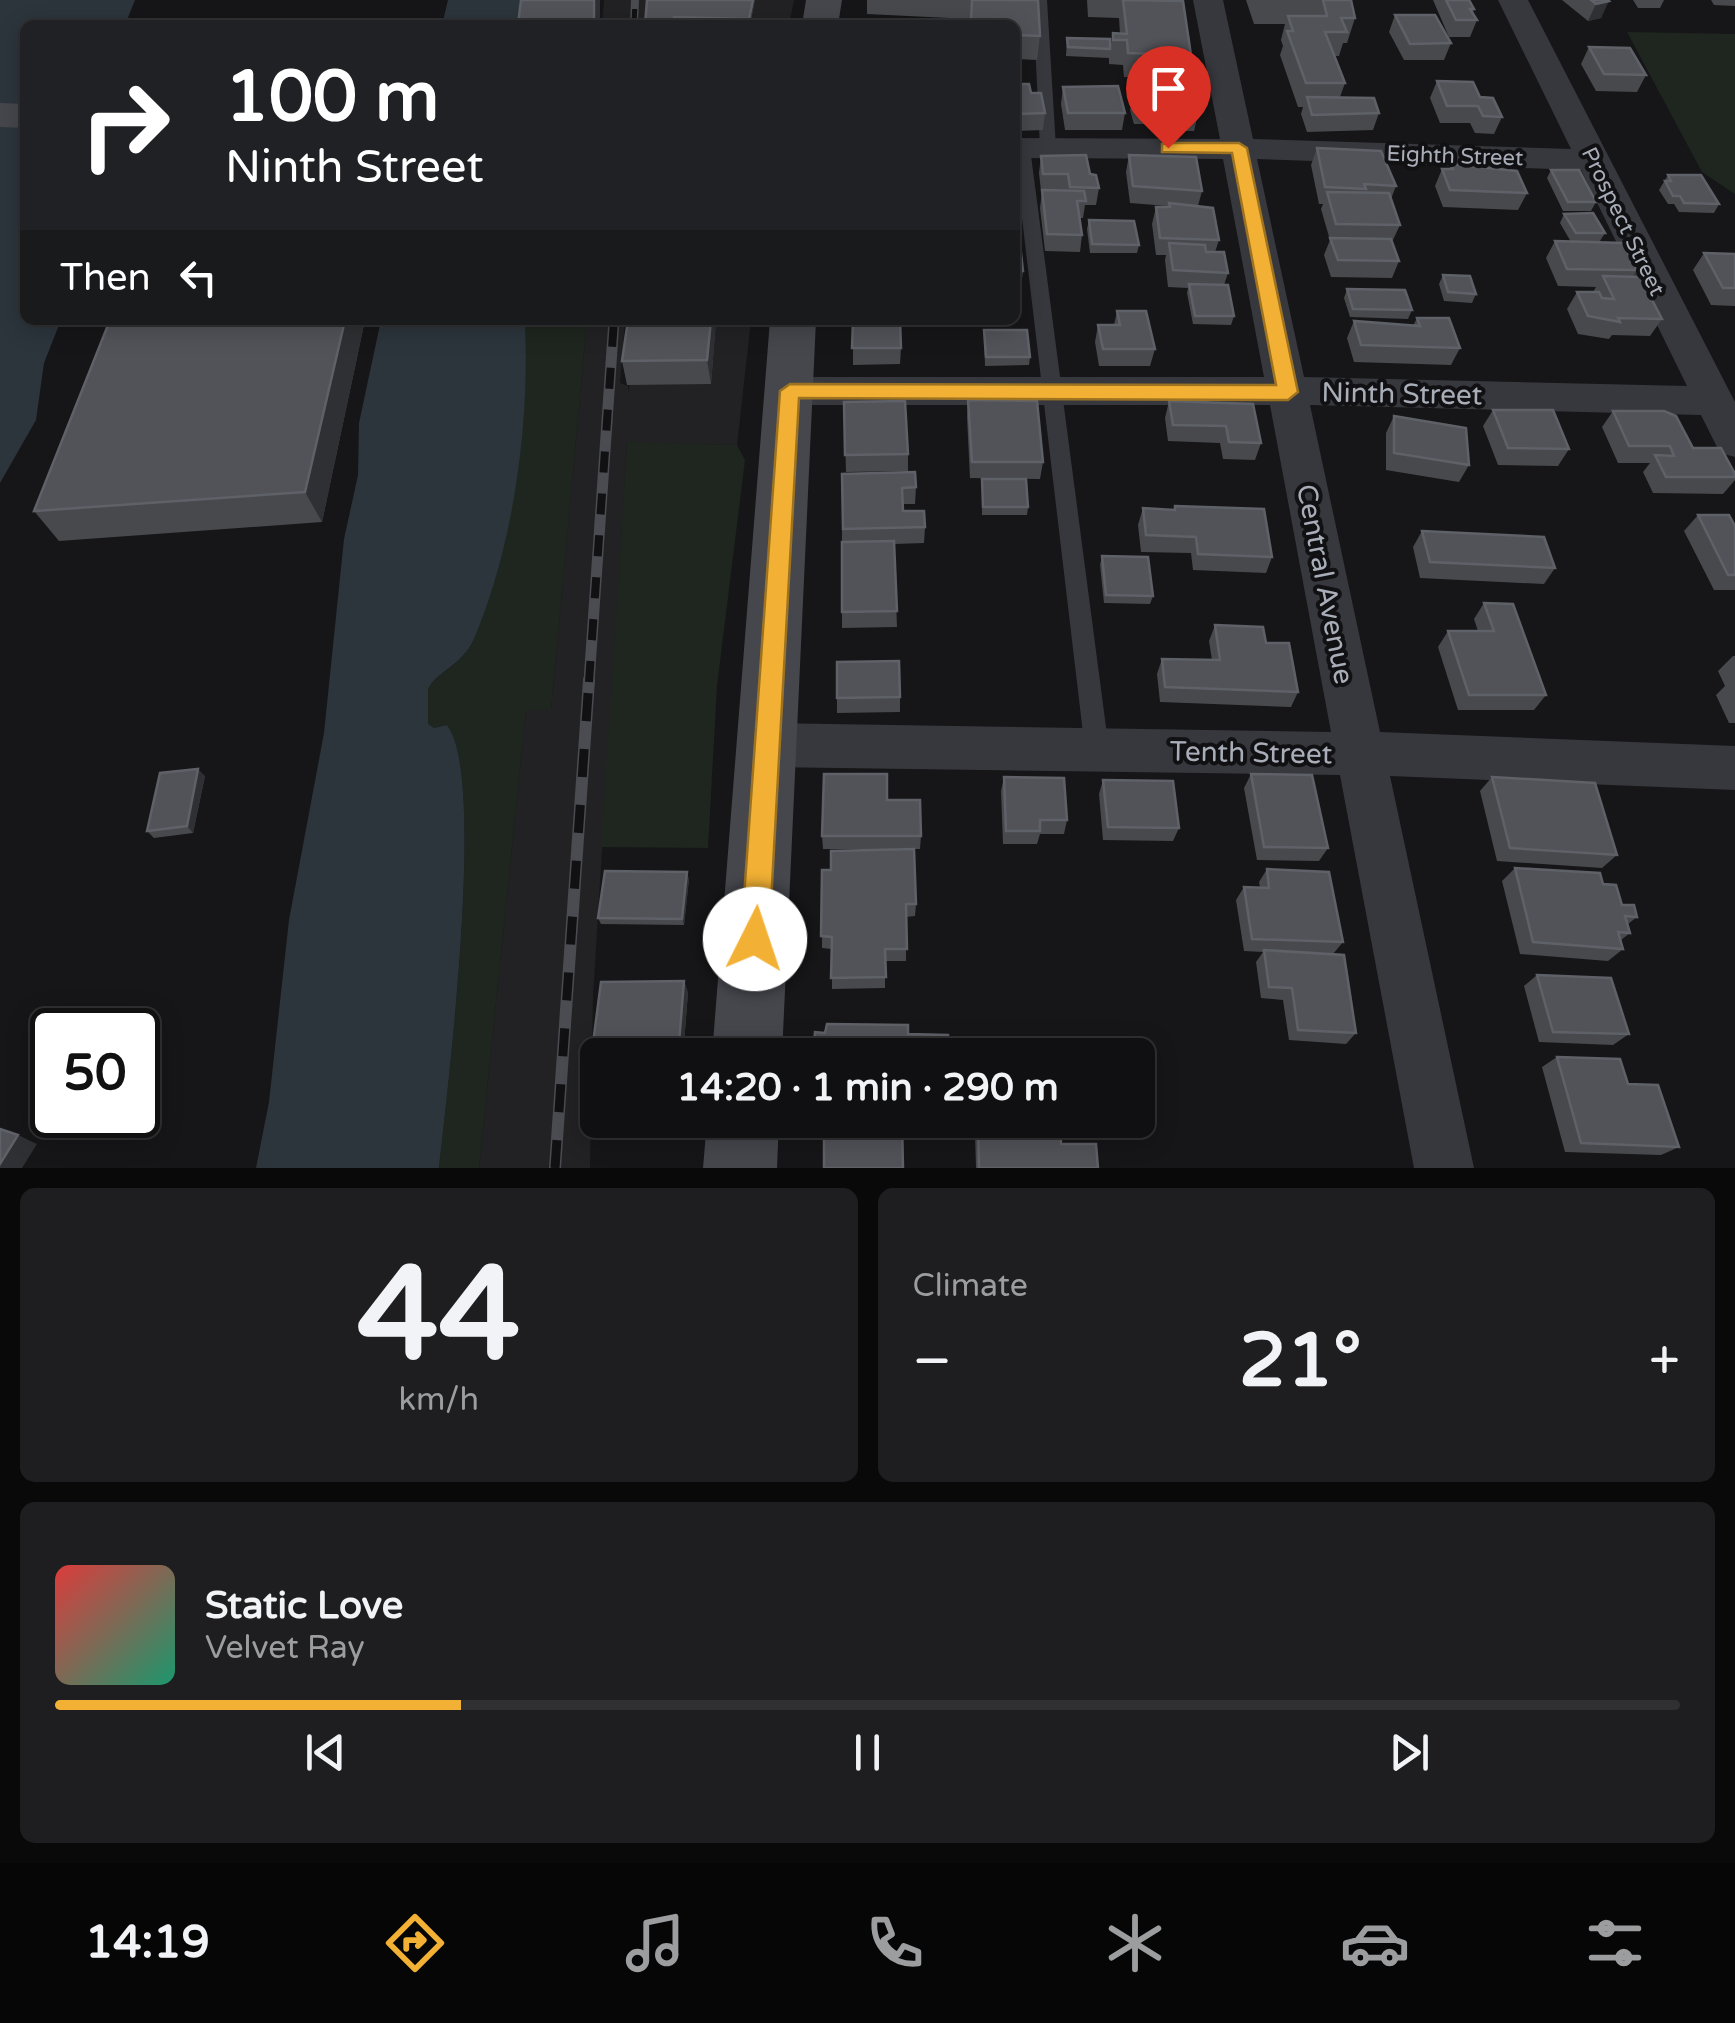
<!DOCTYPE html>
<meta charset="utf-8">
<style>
body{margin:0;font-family:"Varela Round",sans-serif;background:#1e1e20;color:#f1f3f6;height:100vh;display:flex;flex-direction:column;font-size:38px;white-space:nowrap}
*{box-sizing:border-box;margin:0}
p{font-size:32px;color:#9c9d9f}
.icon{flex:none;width:55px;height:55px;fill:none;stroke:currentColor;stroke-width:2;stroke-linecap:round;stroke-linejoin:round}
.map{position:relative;height:1168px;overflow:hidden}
.drawer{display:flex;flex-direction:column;gap:20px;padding:20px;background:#09090a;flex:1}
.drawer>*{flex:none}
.banner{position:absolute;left:20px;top:20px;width:1000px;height:305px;border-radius:15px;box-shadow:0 5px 25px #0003,0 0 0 2px #303032;background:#202124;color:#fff;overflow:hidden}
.speed{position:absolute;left:30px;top:1008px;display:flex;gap:20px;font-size:50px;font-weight:700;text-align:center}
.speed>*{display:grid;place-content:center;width:130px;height:130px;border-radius:50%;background:#101012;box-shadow:0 5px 25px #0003,0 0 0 2px #303032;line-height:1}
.speed .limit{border:5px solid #111;border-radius:15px;background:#fff;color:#111}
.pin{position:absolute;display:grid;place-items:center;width:85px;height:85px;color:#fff;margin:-102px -42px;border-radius:50% 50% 50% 0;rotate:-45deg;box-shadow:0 0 10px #0007}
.pin .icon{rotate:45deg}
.me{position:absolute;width:110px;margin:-55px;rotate:4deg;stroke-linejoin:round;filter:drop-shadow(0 0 8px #0008)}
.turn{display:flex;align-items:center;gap:35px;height:210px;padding:0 40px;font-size:45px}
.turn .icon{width:130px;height:130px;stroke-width:2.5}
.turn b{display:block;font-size:70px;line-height:85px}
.then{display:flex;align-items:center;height:95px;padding:0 40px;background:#0003;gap:20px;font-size:38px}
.big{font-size:75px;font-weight:700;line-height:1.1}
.drawer .widget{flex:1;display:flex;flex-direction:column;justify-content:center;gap:15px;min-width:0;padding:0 35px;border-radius:15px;background:#1e1e20}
.drawer .dial{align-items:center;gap:0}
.dial b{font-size:130px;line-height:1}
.song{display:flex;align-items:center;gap:30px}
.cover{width:120px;height:120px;border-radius:15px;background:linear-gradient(135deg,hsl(0 70% 55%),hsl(160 70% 35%))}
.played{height:10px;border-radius:5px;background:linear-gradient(90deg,#f2b134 25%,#303032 25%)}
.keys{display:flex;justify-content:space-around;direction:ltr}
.heat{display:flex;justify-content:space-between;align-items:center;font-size:55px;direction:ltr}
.drawer .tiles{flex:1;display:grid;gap:20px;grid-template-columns:1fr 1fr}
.widget:last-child{grid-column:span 2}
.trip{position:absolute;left:580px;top:1038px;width:575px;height:100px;border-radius:15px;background:#101012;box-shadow:0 5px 25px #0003,0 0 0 2px #303032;font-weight:700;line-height:100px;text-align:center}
.menu{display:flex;height:160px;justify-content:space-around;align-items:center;background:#060607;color:#9c9d9f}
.menu .icon{width:70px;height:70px}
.menu .selected{color:#f2b134}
.menu b{font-size:45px;color:#f1f3f6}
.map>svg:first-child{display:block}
</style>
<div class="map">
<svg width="1735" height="1168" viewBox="0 0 1735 1168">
<rect width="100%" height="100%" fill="#161618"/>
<path fill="#222225" d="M604 0H794L789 25H602Z
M587 320H625L620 383 628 386 629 392 632 320H751L737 445 627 443 593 996 590 1168H479L526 710 551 709Z"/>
<path fill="#1e261f" d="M1627 32 1735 34V194L1702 172Z
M525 320H587L551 710 526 711 479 1168H439C447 1092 487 777 447 725L434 728 427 724 428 689C436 672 462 667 474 639 511 549 530 418 525 320Z
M627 442 737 445 745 460 717 686 708 848 601 847Z"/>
<path fill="#2c353c" d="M0 0H135L125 25H25V320H61L44 363 36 420 0 483Z
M448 0H520L518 25H442Z
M381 320H525C530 423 514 544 474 639 462 666 436 672 428 689V724L434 728 447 725C487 776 447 1092 439 1168H256L269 1102 289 920 324 733 344 539 358 475 359 423Z"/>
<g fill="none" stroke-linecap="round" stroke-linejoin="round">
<path fill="#37383d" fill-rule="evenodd" d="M1033 0H1047L1056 148 1048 153 1040 148Z
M1022 143 1030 148 1109 750 1106 758 1097 761 1088 758 1085 750 1015 159V146Z"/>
<path fill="#37383d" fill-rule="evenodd" d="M1193 0H1223L1253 139 1571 149 1498 0H1528L1735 402V457L1720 453 1701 415 1310 405 1380 732 1735 746V790L1390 776 1474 1168H1414L1340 775 767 767 750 760 742 745 750 730 767 723 1331 732 1270 405H790L776 401 770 391 776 381 790 377H1264L1223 159 1015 158V138L1220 139ZM1257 159 1581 170 1687 386 1304 377Z"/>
<path fill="#45474d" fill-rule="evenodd" d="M806 0H842L838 25H802Z
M0 103 25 104V128L0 127Z
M770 320H816L782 1055H712Z
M707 1120H779L777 1168H703Z"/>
<defs>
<path id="rail-far2" d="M634 25 635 0"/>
<path id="rail-far1" d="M589 682 614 320"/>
<path id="rail" d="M555 1168 589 680"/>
</defs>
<use href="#rail-far2" stroke="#4a4c52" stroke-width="8"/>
<use href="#rail-far1" stroke="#4a4c52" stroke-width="11"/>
<use href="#rail" stroke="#4a4c52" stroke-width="12"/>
<use href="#rail-far2" stroke="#111113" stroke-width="5" stroke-dasharray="16" stroke-linecap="butt"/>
<use href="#rail-far1" stroke="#111113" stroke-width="8" stroke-dasharray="21" stroke-linecap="butt"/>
<use href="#rail" stroke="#111113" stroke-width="9" stroke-dasharray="28" stroke-linecap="butt"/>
</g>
<path fill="#47494d" d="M647 0H755L750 25H645Z
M867 0H1038L1040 36 1037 60 1015 59V25H970V19L867 14Z
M1087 0H1179L1191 55 1185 80 1124 77 1123 65 1109 64V58L1066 56 1067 38 1110 49 1113 33 1120 34 1119 18 1088 17Z
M1246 0H1351L1355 18 1347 43H1343L1339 56H1334L1345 83 1340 97 1379 113 1373 130 1307 132 1301 114 1303 107H1298L1280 55 1283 46 1281 40 1285 24H1254Z
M1433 0H1469L1474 9 1473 13 1477 20 1470 37H1449Z
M1562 0H1608L1601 18 1588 21Z
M1633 0H1664L1660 8H1638Z
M1711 0H1735V6L1714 5Z
M1395 15 1451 43 1444 60H1404L1389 32Z
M1589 47 1646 75 1637 92 1596 91 1581 64Z
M1437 81 1502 117 1494 134 1475 133 1470 123H1440L1430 98Z
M1148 83 1198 114 1194 131H1151L1149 124H1134L1130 110 1134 93H1146Z
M1015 84 1031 93 1045 113 1043 130 1015 131Z
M1063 87 1125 113 1122 130H1065L1061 104Z
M1317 148 1396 186 1391 199 1400 225 1392 242 1399 261 1392 278 1331 277 1324 255 1330 240 1321 209 1323 204H1319L1311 165Z
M1129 155 1202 191 1198 206 1219 240 1215 252 1228 273 1224 285 1234 316 1231 325 1193 324 1187 293 1188 288 1168 287 1165 260 1166 255H1156L1152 224 1156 207H1168V206L1130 203 1126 172Z
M1041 156 1090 174 1099 188 1096 205H1085L1083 218H1080L1082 235 1080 252 1045 251 1040 208 1042 191H1041L1039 173Z
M1452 164 1527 193 1518 210 1443 207 1435 186 1442 169H1449Z
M1551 170 1596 202 1591 211H1563L1547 178Z
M1668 175 1719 204 1714 213 1679 212 1674 204H1668L1659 190Z
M1015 200 1023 271 1021 288H1015Z
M1564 214 1605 233 1600 241 1580 242 1637 270 1633 276 1662 319 1650 336 1612 335 1609 339 1578 334 1567 309 1577 292H1593L1596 287 1558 286 1546 258 1555 241 1571 242 1560 223Z
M1089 220 1139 245 1137 253H1090L1087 229Z
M1704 253 1735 254V306L1711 305 1693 270Z
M1443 275 1476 294 1472 303 1444 301 1439 284Z
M1347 289 1412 310 1408 319 1350 317 1344 298Z
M1117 311 1155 349 1150 366H1099L1095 342 1098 325H1114Z
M1417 318 1460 348 1451 365 1354 362 1347 338 1354 321 1413 326Z
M110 320H365L322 522 59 541 34 511Z
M628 320H716L711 384 627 385 622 361Z
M853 320 901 348 900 364 853 365Z
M984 330 1030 357 1029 365 985 366Z
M968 400 1043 462 1040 479 970 478 967 417Z
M1169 401 1261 443 1255 460 1223 459 1220 443 1168 441 1165 418Z
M844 402 908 454V471L846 472Z
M1493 410 1569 449 1558 466 1498 465 1483 426Z
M1613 411 1693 448 1735 474V480L1723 494 1653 493 1643 472 1650 463H1618L1602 427Z
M1394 416 1469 465 1459 482 1386 470V433Z
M842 474 916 487 915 504H903V511L925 527 924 543 894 544 897 627 842 628Z
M982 479 1028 507 1027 515H982Z
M1175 506 1272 557 1266 573 1193 570 1191 553 1141 552 1138 525 1143 508 1174 510Z
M1698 515 1735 526V590H1714L1684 531Z
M1422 531 1555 568 1544 584 1420 578 1413 547Z
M1102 556 1153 596 1150 604 1104 603 1100 565Z
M1484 603 1546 695 1534 710H1458L1438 647 1448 631H1478L1474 619Z
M1215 625 1266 643 1298 692 1291 707 1160 702 1157 674 1162 659 1212 660 1209 641Z
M1733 656H1735V723H1729L1716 695 1725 686 1718 671Z
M837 662 900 697V712L837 713Z
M1251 774 1328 848 1319 861 1257 860 1244 788Z
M205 776 193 833 154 838 147 831Z
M1004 777 1067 820 1064 834H1040L1037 844H1003L1001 791Z
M1492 777 1617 855 1602 868 1497 861 1480 791Z
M1103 780 1179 828 1173 841 1103 840 1099 794Z
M887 800 921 836 920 849H823L822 836Z
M1515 868 1603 884 1622 905 1637 917 1628 924 1630 933 1621 940 1623 949 1608 961 1520 954 1502 881Z
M1267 869 1343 942 1333 954 1356 1033 1346 1044 1289 1040 1283 1000 1261 998 1256 962 1263 952 1244 951 1236 900 1244 887 1260 888 1259 882Z
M822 870 916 904 915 916 906 917V961H885V988L832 989V949L822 948Z
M689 879 684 925 601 924 598 918Z
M1537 975 1629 1034 1613 1045 1539 1042 1524 986Z
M684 981 688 993 683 1055H598V1120L678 1121H590L584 1112 601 982Z
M1557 1057 1628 1084 1679 1147 1661 1155 1565 1152 1542 1067Z
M978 1125 1061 1144 1098 1168H976L975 1134Z"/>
<path fill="#2f3033" d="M594 0H600V25H594Z
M753 0H755L749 25V19Z
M1609 1 1601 18 1588 21 1596 4Z
M345 320H365L322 522 305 492Z
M711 320H716L711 384 707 360Z
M198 769 205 776 193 833 187 826Z
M687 872 689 879 684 925 682 919Z
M684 981 688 993 683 1055H678Z
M18 1135 37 1144 22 1168H0V1164Z"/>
<path fill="#525359" stroke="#5f6168" stroke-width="2.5" d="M521 0H594V25H518Z
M647 0H753L749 19 674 17 672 25H645Z
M972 0H1038L1040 36 1015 35V25H976V22H971Z
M1123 0 1183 1 1191 55 1128 53 1127 40H1113V33L1127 34Z
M1323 0H1351L1355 18H1341L1347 32H1325L1345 83H1306L1287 31H1293L1288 16H1327Z
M1446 0H1469L1474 9H1470L1477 20H1456Z
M1591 0H1608L1609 1 1596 4Z
M1395 15H1435L1451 43 1410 44Z
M1067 38 1110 39V49L1068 47Z
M1589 47 1630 48 1646 75 1604 74Z
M1437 81 1473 82 1480 97 1493 98 1502 117 1483 116 1478 106H1447Z
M1148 83H1190L1198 114H1154L1153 107H1137L1134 93H1150Z
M1015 84H1029L1031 93H1041L1045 113 1015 114Z
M1118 86 1125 113H1068L1063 87Z
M1307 97 1374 98 1379 113 1312 115Z
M1317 148 1381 151 1396 186 1364 184 1366 189 1325 187Z
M1086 155 1090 174 1096 175 1099 188 1070 187 1068 174H1043L1041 156Z
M1129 155 1196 157 1202 191 1133 186Z
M1452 164 1517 171 1527 193 1450 190 1442 169H1453Z
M1551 170H1579L1596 202H1568Z
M1668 175H1701L1719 204 1684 203 1680 196H1673L1665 181H1671Z
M1042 190 1084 191 1086 201H1077L1082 235 1047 234Z
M1327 192 1389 193 1400 225 1336 224Z
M1015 200 1023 271H1015Z
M1169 203 1213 208 1219 240 1160 238 1156 207H1170Z
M1593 213 1605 233H1576L1564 214Z
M1089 220 1134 221 1139 245 1092 244Z
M1330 238 1391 239 1399 261 1338 260Z
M1555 241 1623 243 1637 270 1567 269Z
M1169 243 1205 245 1206 252H1224L1228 273 1173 270Z
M1704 253 1735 254V288H1723Z
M1443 275 1470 276 1476 294 1448 292Z
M1603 276 1640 277 1662 319 1618 318 1620 322 1588 316 1577 292H1599L1602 298 1614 299Z
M1189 284 1228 285 1234 316H1195Z
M1347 289 1405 290 1412 310 1353 309Z
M1117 311H1146L1155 349H1103L1098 325H1120Z
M1417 318H1449L1460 348 1361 345 1354 321 1420 326Z
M110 320H345L305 492 34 511Z
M628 320H711L707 360 622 361Z
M853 320H900L901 348H852Z
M984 330H1027L1030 357H986Z
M968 400 1037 401 1043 462H972Z
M905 401 908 454 845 455 844 402Z
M1169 401 1253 404 1261 443 1229 442 1226 426 1173 425Z
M1493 410H1553L1569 449 1508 448Z
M1613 411H1664L1676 416 1693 448H1721L1735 474V477H1666L1655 455 1674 456 1670 446H1629Z
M1394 416 1466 428 1469 465 1394 453Z
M915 472 916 487 902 488 903 511H924L925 527 843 529 842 474Z
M982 479H1026L1028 507H983Z
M1175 506 1264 509 1272 557 1198 554 1196 537 1146 535 1143 508 1175 510Z
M1698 515H1729L1735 526V575H1728Z
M1422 531 1544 537 1555 568 1430 562Z
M894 541 897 611 842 612V542Z
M1102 556 1148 557 1153 596 1106 595Z
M1484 603 1513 604 1546 695H1469L1448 631H1494Z
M1215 625 1263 627 1266 643H1289L1298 692 1165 687 1162 659 1220 660Z
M899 661 900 697 837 698V662Z
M198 769 187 826 147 831 160 773Z
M824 774H887V800H920L921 836H822Z
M1251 774 1312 775 1328 848 1264 847Z
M1004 777 1064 778 1067 820H1040V831H1006Z
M1492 777 1595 783 1617 855 1510 848Z
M1103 780 1173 781 1179 828 1108 827Z
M914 849 916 904H906L907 949H885L886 977 831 978 832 937 821 936 822 870H831V851Z
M1515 868 1600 873 1603 884 1616 885 1622 905H1634L1637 917 1625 916 1630 933 1618 932 1623 949 1533 942Z
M1267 869 1329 872 1343 942 1252 939 1244 887 1269 888Z
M605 871 687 872 682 919 598 918Z
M1264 950 1344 955 1356 1033 1298 1030 1292 988 1269 987Z
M1537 975 1611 978 1629 1034 1553 1032Z
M684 981 678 1055H598V1112H584L601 982Z
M827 1024 908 1025V1034L948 1035 949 1055H813L815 1032 825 1033Z
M1557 1057 1620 1059 1628 1084 1658 1085 1679 1147 1581 1143Z
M824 1120H902L903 1168H824Z
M978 1125H1060L1061 1144H1096L1098 1168H979Z
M0 1129 18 1135 0 1164Z"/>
<path fill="#f2b134" stroke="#9d7322" stroke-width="2.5" d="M1168 143H1239L1247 148 1298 392 1288 400 799 398 769 939 765 948 755 952 745 948 741 939 780 391 790 384 1276 385 1232 153 1162 152V144Z"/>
<g text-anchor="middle" stroke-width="8" stroke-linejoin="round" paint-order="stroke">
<g font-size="22" fill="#a8adb8" stroke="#111113">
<text transform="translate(1455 155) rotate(2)" y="8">Eighth Street</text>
<text transform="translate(1624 221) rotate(64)" y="8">Prospect Street</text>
</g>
<g font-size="28" fill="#a8adb8" stroke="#111113">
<text transform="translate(1402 393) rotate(1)" y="10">Ninth Street</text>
<text transform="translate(1326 584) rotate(79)" y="10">Central Avenue</text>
<text transform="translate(1251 752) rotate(1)" y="10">Tenth Street</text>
</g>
</g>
</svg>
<div class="speed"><div class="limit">50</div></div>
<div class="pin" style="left:1168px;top:148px;background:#d93025"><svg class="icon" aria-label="arrive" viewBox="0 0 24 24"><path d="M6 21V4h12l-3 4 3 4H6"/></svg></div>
<svg class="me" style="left:755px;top:939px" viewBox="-20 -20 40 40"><circle r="19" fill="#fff"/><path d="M0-13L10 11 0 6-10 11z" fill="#f2b134"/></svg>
<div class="trip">14:20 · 1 min · 290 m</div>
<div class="banner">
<div class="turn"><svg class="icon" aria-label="right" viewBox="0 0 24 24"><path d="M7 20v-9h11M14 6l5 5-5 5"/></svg><div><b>100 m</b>Ninth Street</div></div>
<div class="then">Then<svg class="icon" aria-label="left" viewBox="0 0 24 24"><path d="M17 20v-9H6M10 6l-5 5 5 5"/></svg></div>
</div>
</div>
<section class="drawer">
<div class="tiles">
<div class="widget dial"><b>44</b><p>km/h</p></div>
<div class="widget"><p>Climate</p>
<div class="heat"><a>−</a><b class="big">21°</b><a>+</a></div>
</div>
<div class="widget">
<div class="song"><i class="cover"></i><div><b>Static Love</b><p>Velvet Ray</p></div></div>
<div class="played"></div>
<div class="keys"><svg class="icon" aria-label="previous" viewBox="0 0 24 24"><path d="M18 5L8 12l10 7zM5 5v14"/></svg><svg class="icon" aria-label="pause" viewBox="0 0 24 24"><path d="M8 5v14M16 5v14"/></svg><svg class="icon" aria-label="next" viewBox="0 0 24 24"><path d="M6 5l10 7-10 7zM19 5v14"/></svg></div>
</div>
</div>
</section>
<nav class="menu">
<b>14:19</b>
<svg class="icon selected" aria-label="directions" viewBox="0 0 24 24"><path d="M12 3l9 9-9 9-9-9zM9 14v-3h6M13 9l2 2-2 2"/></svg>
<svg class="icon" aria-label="music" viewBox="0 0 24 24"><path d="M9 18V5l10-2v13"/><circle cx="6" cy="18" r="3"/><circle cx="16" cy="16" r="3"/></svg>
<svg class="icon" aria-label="phone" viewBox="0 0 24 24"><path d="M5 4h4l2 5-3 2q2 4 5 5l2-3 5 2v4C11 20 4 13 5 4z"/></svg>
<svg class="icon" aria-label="climate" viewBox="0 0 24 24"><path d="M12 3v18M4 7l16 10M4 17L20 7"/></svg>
<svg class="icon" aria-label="car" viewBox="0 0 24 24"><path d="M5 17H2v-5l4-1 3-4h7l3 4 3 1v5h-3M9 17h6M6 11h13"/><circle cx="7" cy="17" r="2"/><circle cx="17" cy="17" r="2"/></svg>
<svg class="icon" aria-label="filters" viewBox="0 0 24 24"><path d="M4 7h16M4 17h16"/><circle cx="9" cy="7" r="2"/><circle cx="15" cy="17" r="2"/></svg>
</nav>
